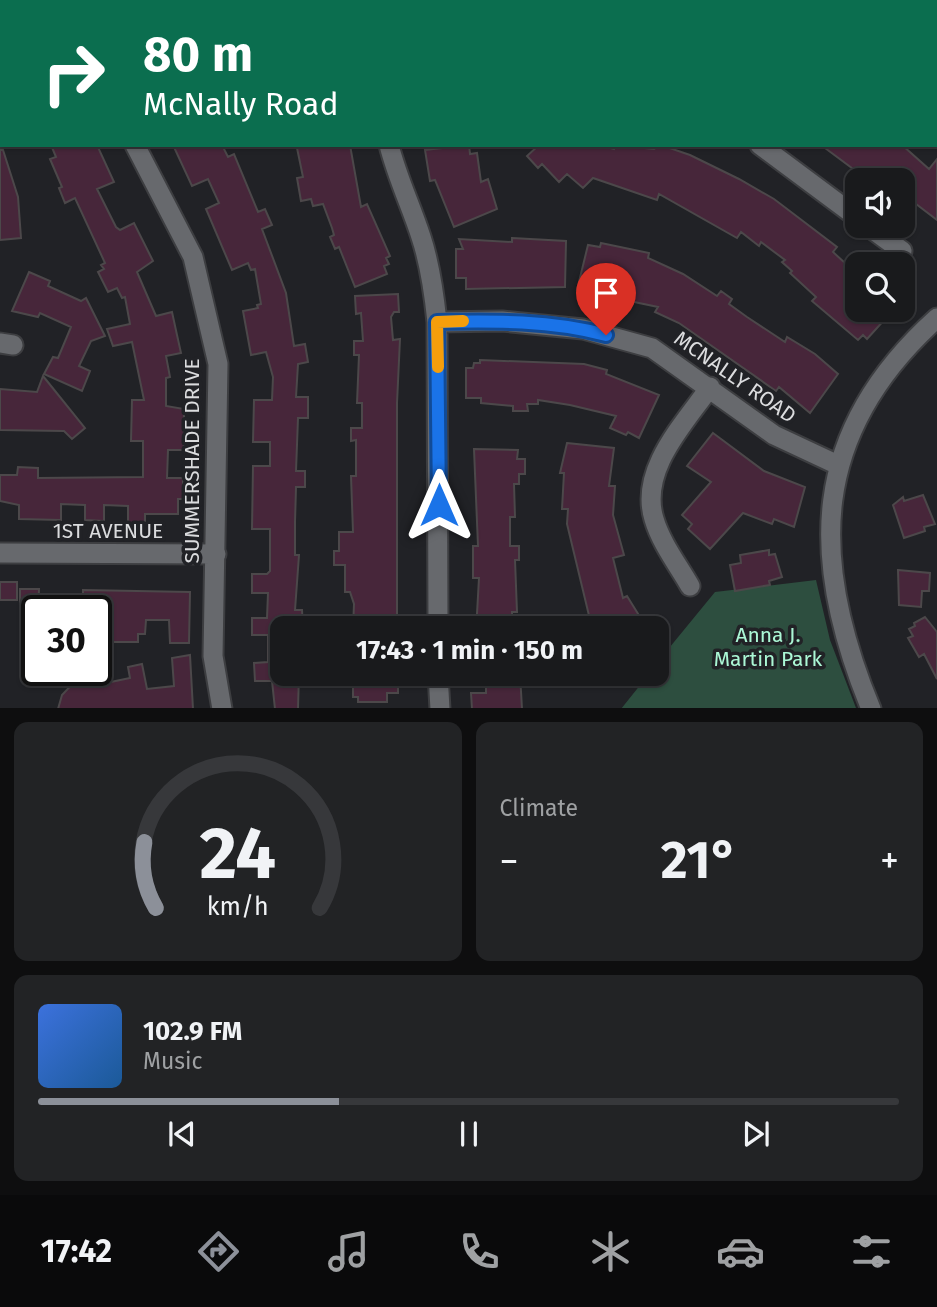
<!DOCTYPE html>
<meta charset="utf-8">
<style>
body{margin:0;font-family:"Fira Sans",sans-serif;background:#222325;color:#f1f3f6;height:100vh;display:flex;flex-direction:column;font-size:26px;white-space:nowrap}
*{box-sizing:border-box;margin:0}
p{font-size:23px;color:#9fa1a3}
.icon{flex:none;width:38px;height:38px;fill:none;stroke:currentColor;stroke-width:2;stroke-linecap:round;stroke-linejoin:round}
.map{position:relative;height:708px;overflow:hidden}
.side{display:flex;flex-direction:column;gap:14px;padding:14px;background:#0e0e0f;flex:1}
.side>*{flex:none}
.banner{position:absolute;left:0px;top:0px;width:938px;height:147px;box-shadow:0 2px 5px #0004,0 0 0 2px #37383b;background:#0b6e4f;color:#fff;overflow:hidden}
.controls{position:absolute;left:845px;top:168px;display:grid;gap:14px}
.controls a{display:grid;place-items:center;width:70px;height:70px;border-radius:14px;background:#191a1c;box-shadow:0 2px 5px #0004,0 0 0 2px #37383b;font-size:35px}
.speed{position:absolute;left:21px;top:595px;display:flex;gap:14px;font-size:35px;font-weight:700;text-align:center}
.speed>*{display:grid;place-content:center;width:91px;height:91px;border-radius:50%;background:#191a1c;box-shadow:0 2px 5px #0004,0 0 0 2px #37383b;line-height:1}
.speed .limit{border:4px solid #111;border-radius:10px;background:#fff;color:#111}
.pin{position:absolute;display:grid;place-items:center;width:60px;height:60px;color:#fff;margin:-72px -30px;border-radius:50% 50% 50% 0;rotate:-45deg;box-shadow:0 0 7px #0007}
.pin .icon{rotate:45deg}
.me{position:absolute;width:77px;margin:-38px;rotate:0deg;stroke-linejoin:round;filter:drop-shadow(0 0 5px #0008)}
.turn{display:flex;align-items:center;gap:24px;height:147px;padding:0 28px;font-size:32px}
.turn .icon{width:91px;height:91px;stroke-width:2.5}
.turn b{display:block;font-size:49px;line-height:60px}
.big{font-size:52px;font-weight:700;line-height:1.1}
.side .widget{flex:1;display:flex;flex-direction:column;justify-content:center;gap:10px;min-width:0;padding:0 24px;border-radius:14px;background:#222325}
.side .dial{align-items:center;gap:0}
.dial svg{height:182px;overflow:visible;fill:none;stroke:#37383b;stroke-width:7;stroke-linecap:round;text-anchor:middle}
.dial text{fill:#f1f3f6;stroke:none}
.song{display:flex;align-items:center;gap:21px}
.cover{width:84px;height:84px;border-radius:10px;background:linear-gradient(135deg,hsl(220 70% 55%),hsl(210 70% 35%))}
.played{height:7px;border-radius:4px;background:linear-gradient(90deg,#8c9099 35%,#37383b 35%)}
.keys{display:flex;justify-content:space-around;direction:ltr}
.heat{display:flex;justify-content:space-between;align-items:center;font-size:38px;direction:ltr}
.side .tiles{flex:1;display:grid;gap:14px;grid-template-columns:1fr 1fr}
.widget:last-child{grid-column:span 2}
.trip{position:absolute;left:270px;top:616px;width:399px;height:70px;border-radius:14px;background:#191a1c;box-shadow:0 2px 5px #0004,0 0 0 2px #37383b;font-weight:700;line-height:70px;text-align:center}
.dock{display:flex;height:112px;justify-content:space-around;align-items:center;background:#0a0a0b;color:#9fa1a3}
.dock .icon{width:49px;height:49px}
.dock .on{color:#8c9099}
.dock b{font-size:32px;color:#f1f3f6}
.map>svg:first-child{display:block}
</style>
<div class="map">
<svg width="937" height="709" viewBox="0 0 937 709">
<rect width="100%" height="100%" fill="#212226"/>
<path fill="#2d4e3f" d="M816 580 830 640 856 708 621 709 649 674H656V664L715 592Z"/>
<path fill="#47263a" stroke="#4c484a" stroke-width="2" d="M51 145H97L114 182 97 189 116 227 120 230 134 223 153 261 137 272 156 316 172 312 177 335 181 353 166 356 170 377 166 378V406L184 409V450H168L167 478H183V499H178V514H145V528H128V506L104 505V521L85 520V505L61 504V520L19 519V505L0 501V475H17L18 467 38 468V478L143 477V441H131L132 400H144L132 342 113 346 107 329 130 324 125 297 122 298 117 288 108 292 98 272 104 269 101 265 105 263 75 198 65 203 59 188 62 187 50 159 56 157Z
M173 145H222L228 157 234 154 258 212 265 209 272 225 262 229 286 293 294 346 305 344 308 362 298 364 296 397H308V418H298L296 471H305V487H296L295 522V555H299L295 610H302L303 628H282V674H299L298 709H275L272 681H255L254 663 268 662V635H252V618H267L268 593H252V574H267L270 571V529H252L253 466H270V442H253L254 400H272L273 377 266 352 251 355 243 311 258 308 257 305 261 304 255 269 251 270 248 263 232 270 206 209 219 203 208 179 192 186Z
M303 145H350L361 207 367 204 390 256 386 258 389 264 384 266 387 274 355 287 339 247 335 249 330 237 334 235 332 228 323 204 313 206 311 199 301 201 297 178 303 177 297 148Z
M469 145 470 154 477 153 481 182 488 179 497 209 454 227 435 180 430 181 425 150Z
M539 145H600L614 149 615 145 654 149 661 145 690 155 739 179 774 199 837 247 833 252 858 275V310H877L886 318 867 339 863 335 858 340 812 301 816 297 790 273 792 271 782 262 785 260 761 242 759 246 741 232 737 238 659 194 657 200 593 178 583 188 567 174 559 182 542 164 538 168 527 156Z
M821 145H902L929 169 937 159V220L903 194V180H868Z
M0 150H3L18 197 21 238 0 240Z
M512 238 566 241 565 287 466 289V278H456V249H463L459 239 512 242Z
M601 243 649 253 648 258 683 274 717 296 721 291 732 299 729 304 747 317 785 342 787 337 815 354 838 374 810 413 779 387 776 391 679 323 655 312 658 307 577 290 588 245 600 247Z
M29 272 50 281 48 286 81 301 86 298 105 336 91 341 79 366 90 371 82 391 44 374 53 357 58 358 71 327 40 313 38 317 12 311Z
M398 294 399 312H394L391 317 393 340 400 339 397 403V628H353L354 604 350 592H345V565H334V551H339V532H353L351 476H356V440L351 441V428H362V403H357L359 355H354V341H363L361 313 356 314 355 296Z
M480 360 584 364 607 370 606 374 659 395 639 438 628 432 626 435 610 428 616 416 570 405 538 400V404H527L528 411H513V406L481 403V398H466V368H473L474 363H480Z
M43 376 85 428 72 439 64 431 0 430V389L37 392Z
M713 433 764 471 805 487 794 527 774 519 772 524 743 513 710 549 688 529 692 524 682 515 711 482 687 466Z
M567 443 614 448 609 486H615L613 515 624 555 613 558 623 598 627 596 640 617 634 621 642 628H592L567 524 568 509H562L564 473H560Z
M474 449 518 450 517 459H525V474H519V484H514L515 517H510V546H519V560H515L517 612H512V628H483V620H478L477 614 479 578H473V546H478Z
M923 495 935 524 924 527 925 531 904 538 893 505 903 497 904 501Z
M769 550V555L775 554 782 577 769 581 770 585 735 591 730 565 741 563 740 555Z
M898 570 930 573 929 591H922L921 607 899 605Z
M0 582H17V600H0Z
M20 589H39L37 641H20Z
M83 590 190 592 189 643H170L169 620H146L145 634H138V642H96V611H83Z
M925 617 937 632V679L924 654 919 657 908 638 913 636 909 629 915 626 914 623Z
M190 655 193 709H58L62 695 80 676 79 670H96L101 684 130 678 128 667 142 664 147 689 174 686 172 658Z
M353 674H398V693H387V702H358V697H353Z
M486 674H520L522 709H472L471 693H486Z"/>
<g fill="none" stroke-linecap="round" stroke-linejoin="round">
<defs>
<path id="minor" d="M932 0 936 2
M95 2V0
M203 2H219
M428 2 430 0
M826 2 827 0
M135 145 193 257 218 364 213 656 222 709
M389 145C397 177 411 206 421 237 430 264 434 293 437 322L438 628
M760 145 858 218
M868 226 902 251
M437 322 502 321 583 329 652 348 774 435 838 465
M0 343 13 345
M0 553 216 554
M690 586C678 565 661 543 654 519 639 470 684 424 710 387
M438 674 440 709
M871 709C809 559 809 433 937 318"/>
</defs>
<use href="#minor" stroke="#3d3e41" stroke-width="23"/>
<use href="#minor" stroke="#67696d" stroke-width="19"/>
</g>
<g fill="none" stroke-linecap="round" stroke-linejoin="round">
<defs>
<path id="route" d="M439 505 437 322C494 321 551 320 606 335"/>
</defs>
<use href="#route" stroke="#114b97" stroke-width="18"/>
<use href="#route" stroke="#1a73e8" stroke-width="12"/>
<path stroke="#f59e0b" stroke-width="12" d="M438 367 437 322 463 321"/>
</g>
<g text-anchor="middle" stroke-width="7" stroke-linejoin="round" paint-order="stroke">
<g font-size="21" fill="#dbdcde" stroke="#212226">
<text transform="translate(735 377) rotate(35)" y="7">MCNALLY ROAD</text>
<text transform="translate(192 461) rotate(-90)" y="7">SUMMERSHADE DRIVE</text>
<text x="108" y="538">1ST AVENUE</text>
</g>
<g font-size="21" fill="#abf7d5" stroke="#212226">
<text x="768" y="642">Anna J.<tspan x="768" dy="24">Martin Park</tspan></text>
</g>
</g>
</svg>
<div class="controls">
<a><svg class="icon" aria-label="sound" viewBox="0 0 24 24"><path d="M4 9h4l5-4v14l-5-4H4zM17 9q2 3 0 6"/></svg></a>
<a><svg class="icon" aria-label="search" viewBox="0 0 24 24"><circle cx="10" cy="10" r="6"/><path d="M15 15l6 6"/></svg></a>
</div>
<div class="speed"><div class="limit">30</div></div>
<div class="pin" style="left:606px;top:335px;background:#d93025"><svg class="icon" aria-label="arrive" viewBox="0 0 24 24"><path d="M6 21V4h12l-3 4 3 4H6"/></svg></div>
<svg class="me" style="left:439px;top:505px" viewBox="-20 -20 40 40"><path d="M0-17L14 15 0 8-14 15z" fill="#1a73e8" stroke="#fff" stroke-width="4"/></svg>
<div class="trip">17:43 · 1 min · 150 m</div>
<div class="banner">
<div class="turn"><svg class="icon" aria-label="right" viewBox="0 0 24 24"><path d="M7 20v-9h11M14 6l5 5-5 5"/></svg><div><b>80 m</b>McNally Road</div></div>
</div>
</div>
<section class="side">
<div class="tiles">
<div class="widget dial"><svg viewBox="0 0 100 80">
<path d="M14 69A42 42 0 1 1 86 69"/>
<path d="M14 69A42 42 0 0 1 9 40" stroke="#8c9099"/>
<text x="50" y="56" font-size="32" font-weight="700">24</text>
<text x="50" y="72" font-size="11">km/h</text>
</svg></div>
<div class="widget"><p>Climate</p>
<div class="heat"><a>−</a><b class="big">21°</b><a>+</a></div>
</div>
<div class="widget">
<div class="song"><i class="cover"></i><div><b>102.9 FM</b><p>Music</p></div></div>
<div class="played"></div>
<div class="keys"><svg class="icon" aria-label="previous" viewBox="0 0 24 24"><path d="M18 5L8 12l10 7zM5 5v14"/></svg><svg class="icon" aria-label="pause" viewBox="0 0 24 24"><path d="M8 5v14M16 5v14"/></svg><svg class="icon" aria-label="next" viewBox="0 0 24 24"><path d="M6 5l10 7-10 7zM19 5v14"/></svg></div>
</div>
</div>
</section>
<nav class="dock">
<b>17:42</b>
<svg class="icon on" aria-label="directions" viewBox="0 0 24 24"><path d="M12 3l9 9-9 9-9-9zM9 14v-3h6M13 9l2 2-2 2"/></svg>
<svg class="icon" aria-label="music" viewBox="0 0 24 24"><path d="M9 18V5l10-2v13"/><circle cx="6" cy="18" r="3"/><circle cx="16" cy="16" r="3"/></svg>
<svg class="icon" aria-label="phone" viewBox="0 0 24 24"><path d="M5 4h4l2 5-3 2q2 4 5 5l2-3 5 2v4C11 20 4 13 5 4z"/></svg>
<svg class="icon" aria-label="climate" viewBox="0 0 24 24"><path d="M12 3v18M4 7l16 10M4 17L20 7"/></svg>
<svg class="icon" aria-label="car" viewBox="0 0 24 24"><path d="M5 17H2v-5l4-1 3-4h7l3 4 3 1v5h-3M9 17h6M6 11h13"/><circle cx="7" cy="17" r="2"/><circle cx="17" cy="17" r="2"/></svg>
<svg class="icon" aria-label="filters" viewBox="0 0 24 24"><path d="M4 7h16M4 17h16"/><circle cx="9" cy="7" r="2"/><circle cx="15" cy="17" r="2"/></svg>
</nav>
